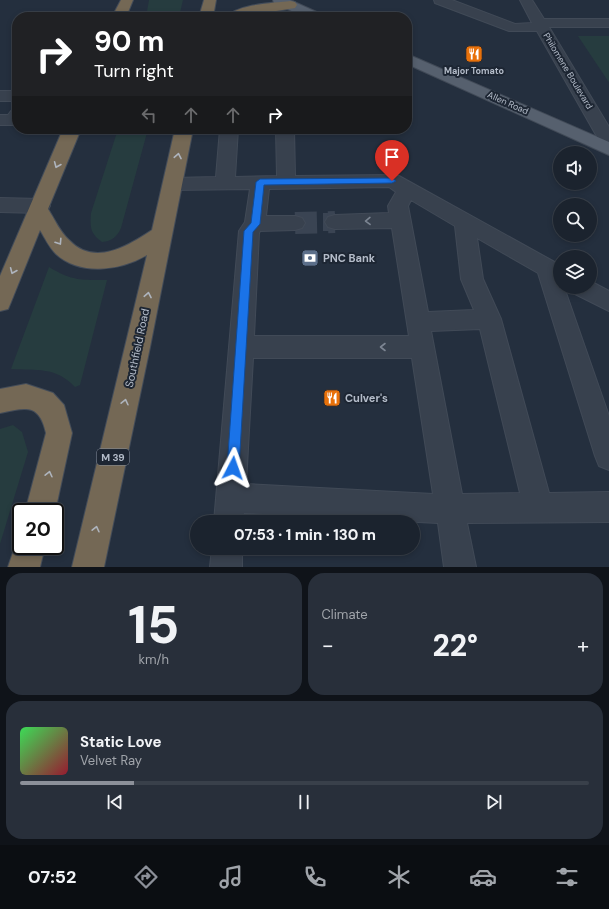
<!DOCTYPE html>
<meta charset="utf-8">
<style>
body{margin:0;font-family:"DM Sans",sans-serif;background:#282f3a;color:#f1f3f6;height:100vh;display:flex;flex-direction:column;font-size:15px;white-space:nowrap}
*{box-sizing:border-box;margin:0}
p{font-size:13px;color:#a0a4aa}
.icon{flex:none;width:22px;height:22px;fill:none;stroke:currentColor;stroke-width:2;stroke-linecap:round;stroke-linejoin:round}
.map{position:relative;height:567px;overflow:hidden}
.details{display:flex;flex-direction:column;gap:6px;padding:6px;background:#0f1319;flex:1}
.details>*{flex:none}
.hud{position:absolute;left:12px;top:12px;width:400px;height:122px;border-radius:16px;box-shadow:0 2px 6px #0003,0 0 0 1px #39404a;background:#202124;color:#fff;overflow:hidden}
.tools{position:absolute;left:553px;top:146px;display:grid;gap:8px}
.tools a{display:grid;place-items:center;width:44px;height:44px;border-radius:50%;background:#1b232e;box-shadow:0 2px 6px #0003,0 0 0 1px #39404a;font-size:20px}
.speed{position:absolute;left:12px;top:503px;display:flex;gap:8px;font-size:20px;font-weight:700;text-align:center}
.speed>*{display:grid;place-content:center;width:52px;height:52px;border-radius:50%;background:#1b232e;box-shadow:0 2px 6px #0003,0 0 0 1px #39404a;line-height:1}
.speed .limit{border:2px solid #111;border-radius:6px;background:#fff;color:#111}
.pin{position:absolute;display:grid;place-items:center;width:34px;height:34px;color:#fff;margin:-41px -17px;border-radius:50% 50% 50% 0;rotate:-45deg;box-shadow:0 0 4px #0007}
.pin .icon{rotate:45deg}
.me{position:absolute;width:44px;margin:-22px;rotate:4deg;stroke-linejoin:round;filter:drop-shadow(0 0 3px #0008)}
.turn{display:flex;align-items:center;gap:14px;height:84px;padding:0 16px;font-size:18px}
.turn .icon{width:52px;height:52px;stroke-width:2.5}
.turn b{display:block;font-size:28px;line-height:34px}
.lanes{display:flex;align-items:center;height:38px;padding:0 16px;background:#0003;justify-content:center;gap:20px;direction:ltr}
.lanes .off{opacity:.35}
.big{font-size:30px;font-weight:800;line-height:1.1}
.details .tile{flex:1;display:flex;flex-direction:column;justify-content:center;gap:6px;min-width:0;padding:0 14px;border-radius:16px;background:#282f3a}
.details .dial{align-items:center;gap:0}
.dial b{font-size:52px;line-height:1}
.song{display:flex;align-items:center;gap:12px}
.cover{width:48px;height:48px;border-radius:6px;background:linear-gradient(135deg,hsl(130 70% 55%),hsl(350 70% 35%))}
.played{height:4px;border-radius:2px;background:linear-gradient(90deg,#8c9099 20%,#39404a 20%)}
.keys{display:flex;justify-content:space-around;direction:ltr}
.heat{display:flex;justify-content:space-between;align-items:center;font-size:22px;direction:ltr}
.details .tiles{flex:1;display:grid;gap:6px;grid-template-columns:1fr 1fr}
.tile:last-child{grid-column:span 2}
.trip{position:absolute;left:190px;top:515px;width:230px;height:40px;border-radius:20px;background:#1b232e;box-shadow:0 2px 6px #0003,0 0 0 1px #39404a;font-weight:800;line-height:40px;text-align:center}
.tabs{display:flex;height:64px;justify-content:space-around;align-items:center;background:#0b0e12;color:#a0a4aa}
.tabs .icon{width:28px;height:28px}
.tabs .selected{color:#8c9099}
.tabs b{font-size:18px;color:#f1f3f6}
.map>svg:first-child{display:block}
</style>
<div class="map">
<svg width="609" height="567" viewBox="0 0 609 567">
<rect width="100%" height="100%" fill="#242f3e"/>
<path fill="#263c3f" d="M149 0H183L179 17H146Z
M578 36H609V82L608 81Z
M118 129H148L121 228C117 237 112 241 102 242 90 233 90 228 91 213Z
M49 267C72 281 81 280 107 280L80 385 75 387C55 366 37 371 11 369Z
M13 425 22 432 28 452 0 544V429Z"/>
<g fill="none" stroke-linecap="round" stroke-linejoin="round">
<path stroke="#3a4453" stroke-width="18" stroke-dasharray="18 9" stroke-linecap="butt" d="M323 222H335"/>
<path stroke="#3a4453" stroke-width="22" stroke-dasharray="22 11" stroke-linecap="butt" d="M295 223 335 222"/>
<defs>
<path id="minor" d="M434 0H452L515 24 532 23 520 0H532L544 19H609V27H549L609 127V148L603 146 600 142 537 31H509L435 3Z
M0 91H17V101H0Z
M17 110V125H0V115H8L11 111Z
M220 129H238L235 177 277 176 276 129H294L295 176 392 175 399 176 560 265V287H564L609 416V470L599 466 595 456 538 273 477 238 483 279 501 319 549 493 609 492V522L467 523 476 567H444L438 523 244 513V522H214L239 231 245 222 250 189 173 190 166 189 164 184 166 179 173 178 216 177ZM389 187 396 192 388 206 389 213 335 215 328 217 325 222 328 227 335 229 392 228 409 336H254L259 233 260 231 295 230 302 228 305 223 302 218 295 216H266L269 189ZM411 200 455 226 461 279 474 310 428 312 408 206ZM480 329 520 493 462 494 431 331ZM253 358H412L433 494 246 484Z
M0 198 40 199 47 201 50 206 47 211 40 213 0 212Z
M590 281 609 291V311L573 293 570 287H590Z
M212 548H242V567H210Z"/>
<path id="major" d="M273 0H290L321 14 323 17H305L274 3Z
M407 54 609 142V155L407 64Z"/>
<path id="highway" d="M121 0H133L126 17H112Z
M204 0H216L213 17H199Z
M290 1 295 2 297 5 295 8 250 15 245 17H227C236 4 275 3 290 1Z
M63 129H81L48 209C55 220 60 232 69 240 94 267 128 246 152 230L175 129H193L150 347 104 567H72L147 255C120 271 80 276 56 254 49 247 45 238 40 230L11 302 8 309 0 311V276Z
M26 384 53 393 64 405 72 433 55 512H25L46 433C39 402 25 408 0 413V389Z
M21 534V546H45L40 567H8L19 535Z"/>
</defs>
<use href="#minor" stroke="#414a57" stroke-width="2"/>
<use href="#major" stroke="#414a57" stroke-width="2"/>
<use href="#highway" stroke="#434c59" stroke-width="2"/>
<use href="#minor" fill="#38414e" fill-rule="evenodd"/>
<use href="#major" fill="#56606e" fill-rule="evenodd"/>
<use href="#highway" fill="#746855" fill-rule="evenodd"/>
</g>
<defs><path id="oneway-chevron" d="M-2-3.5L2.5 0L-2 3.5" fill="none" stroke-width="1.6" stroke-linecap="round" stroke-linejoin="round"/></defs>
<g stroke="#aeb4bd">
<use href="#oneway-chevron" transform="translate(178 156) rotate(-79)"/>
<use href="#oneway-chevron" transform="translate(57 165) rotate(113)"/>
<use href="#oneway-chevron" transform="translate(59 242) rotate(57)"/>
<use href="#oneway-chevron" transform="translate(13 271) rotate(113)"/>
<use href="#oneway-chevron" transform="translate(148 295) rotate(-79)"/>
<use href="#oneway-chevron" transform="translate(125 402) rotate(-77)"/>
<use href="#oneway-chevron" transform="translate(49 474) rotate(-77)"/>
<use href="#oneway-chevron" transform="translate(96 529) rotate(-77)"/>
</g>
<g stroke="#7c8592">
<use href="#oneway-chevron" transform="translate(368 221) rotate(179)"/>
<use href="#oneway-chevron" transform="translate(383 347) rotate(180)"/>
</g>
<path fill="#1a73e8" stroke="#114b97" d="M392 178 396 181 392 183 264 185 260 224 253 232 239 468 237 472 233 473 229 472 227 468 244 231 251 223 256 182 260 179Z"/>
<defs>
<symbol id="restaurant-square" viewBox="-11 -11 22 22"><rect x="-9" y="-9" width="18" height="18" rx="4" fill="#e8710a" stroke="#1d2633"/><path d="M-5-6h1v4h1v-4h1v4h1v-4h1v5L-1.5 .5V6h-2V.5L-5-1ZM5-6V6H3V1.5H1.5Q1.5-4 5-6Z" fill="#fff"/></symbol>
<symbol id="bank-square" viewBox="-11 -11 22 22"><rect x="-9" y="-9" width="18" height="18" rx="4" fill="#5c6f8a" stroke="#1d2633"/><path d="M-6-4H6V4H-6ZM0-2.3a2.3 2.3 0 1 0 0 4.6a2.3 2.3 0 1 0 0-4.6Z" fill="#fff"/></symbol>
</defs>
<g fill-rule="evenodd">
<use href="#restaurant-square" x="464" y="44" width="20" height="20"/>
<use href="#bank-square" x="300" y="248" width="20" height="20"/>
<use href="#restaurant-square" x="322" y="388" width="20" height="20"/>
</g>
<g text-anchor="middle" stroke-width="4" stroke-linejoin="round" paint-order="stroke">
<g font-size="9" font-weight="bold" fill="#b4bcc9" stroke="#1d2633">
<text x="474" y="74">Major Tomato</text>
</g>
<g font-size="9" fill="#b4bcc9" stroke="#1d2633">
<text transform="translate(568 71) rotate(59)" y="3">Philomene Boulevard</text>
<text transform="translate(508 103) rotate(24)" y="3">Allen Road</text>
</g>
<rect fill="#1d2633" stroke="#878f9c" stroke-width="1" x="97" y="449" width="32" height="16" rx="3"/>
<g font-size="10" font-weight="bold" fill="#b4bcc9">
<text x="113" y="461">M 39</text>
</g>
<g font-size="11" font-weight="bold" fill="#b4bcc9" stroke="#1d2633" text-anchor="start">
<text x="323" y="262">PNC Bank</text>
<text x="345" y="402">Culver's</text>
</g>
<g font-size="11" fill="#b4bcc9" stroke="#1d2633">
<text transform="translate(137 348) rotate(-78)" y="4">Southfield Road</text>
</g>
</g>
</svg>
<div class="tools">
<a><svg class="icon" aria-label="sound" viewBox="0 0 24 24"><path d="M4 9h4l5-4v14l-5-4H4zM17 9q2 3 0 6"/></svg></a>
<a><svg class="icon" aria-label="search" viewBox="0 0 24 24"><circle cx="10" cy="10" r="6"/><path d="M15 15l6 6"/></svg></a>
<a><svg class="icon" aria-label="layers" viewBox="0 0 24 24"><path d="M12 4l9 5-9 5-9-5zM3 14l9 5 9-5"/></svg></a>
</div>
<div class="speed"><div class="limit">20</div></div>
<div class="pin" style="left:392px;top:181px;background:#d93025"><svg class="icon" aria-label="arrive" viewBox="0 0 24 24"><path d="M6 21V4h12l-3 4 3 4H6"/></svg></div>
<svg class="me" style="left:233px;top:468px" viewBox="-20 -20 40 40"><path d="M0-17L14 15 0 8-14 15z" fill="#1a73e8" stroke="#fff" stroke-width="4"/></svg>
<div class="trip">07:53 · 1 min · 130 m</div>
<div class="hud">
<div class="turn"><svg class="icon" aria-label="right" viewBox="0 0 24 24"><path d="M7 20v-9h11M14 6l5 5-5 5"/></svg><div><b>90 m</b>Turn right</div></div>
<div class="lanes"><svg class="icon off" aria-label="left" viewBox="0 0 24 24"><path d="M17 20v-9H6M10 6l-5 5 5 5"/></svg><svg class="icon off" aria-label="ahead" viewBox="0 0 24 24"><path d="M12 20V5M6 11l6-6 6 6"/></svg><svg class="icon off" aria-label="ahead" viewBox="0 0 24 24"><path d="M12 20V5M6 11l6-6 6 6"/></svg><svg class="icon" aria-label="right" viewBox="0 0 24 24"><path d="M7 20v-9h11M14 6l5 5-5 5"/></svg></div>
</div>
</div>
<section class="details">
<div class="tiles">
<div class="tile dial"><b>15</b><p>km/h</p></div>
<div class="tile"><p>Climate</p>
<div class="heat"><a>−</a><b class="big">22°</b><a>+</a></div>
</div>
<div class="tile">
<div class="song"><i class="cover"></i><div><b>Static Love</b><p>Velvet Ray</p></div></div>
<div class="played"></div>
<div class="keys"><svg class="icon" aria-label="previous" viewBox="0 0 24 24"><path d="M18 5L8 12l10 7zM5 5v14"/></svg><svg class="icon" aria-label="pause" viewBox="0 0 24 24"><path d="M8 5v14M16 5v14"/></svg><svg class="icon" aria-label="next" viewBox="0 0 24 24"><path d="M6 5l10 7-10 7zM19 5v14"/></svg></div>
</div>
</div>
</section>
<nav class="tabs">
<b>07:52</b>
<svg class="icon selected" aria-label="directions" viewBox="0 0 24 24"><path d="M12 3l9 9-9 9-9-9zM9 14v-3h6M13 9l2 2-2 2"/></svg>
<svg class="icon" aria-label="music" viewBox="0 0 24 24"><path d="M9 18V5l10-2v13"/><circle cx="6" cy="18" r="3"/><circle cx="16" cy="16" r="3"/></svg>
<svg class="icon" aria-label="phone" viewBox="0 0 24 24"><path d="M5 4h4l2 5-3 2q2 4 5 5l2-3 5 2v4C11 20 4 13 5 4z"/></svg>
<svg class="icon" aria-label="climate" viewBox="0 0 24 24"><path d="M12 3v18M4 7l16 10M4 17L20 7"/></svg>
<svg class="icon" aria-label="car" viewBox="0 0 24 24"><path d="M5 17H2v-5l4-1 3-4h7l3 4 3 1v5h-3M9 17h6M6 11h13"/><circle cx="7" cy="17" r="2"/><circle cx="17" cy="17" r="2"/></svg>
<svg class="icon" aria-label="filters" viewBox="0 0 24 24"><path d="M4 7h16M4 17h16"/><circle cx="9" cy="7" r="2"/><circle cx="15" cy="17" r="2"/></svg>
</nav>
